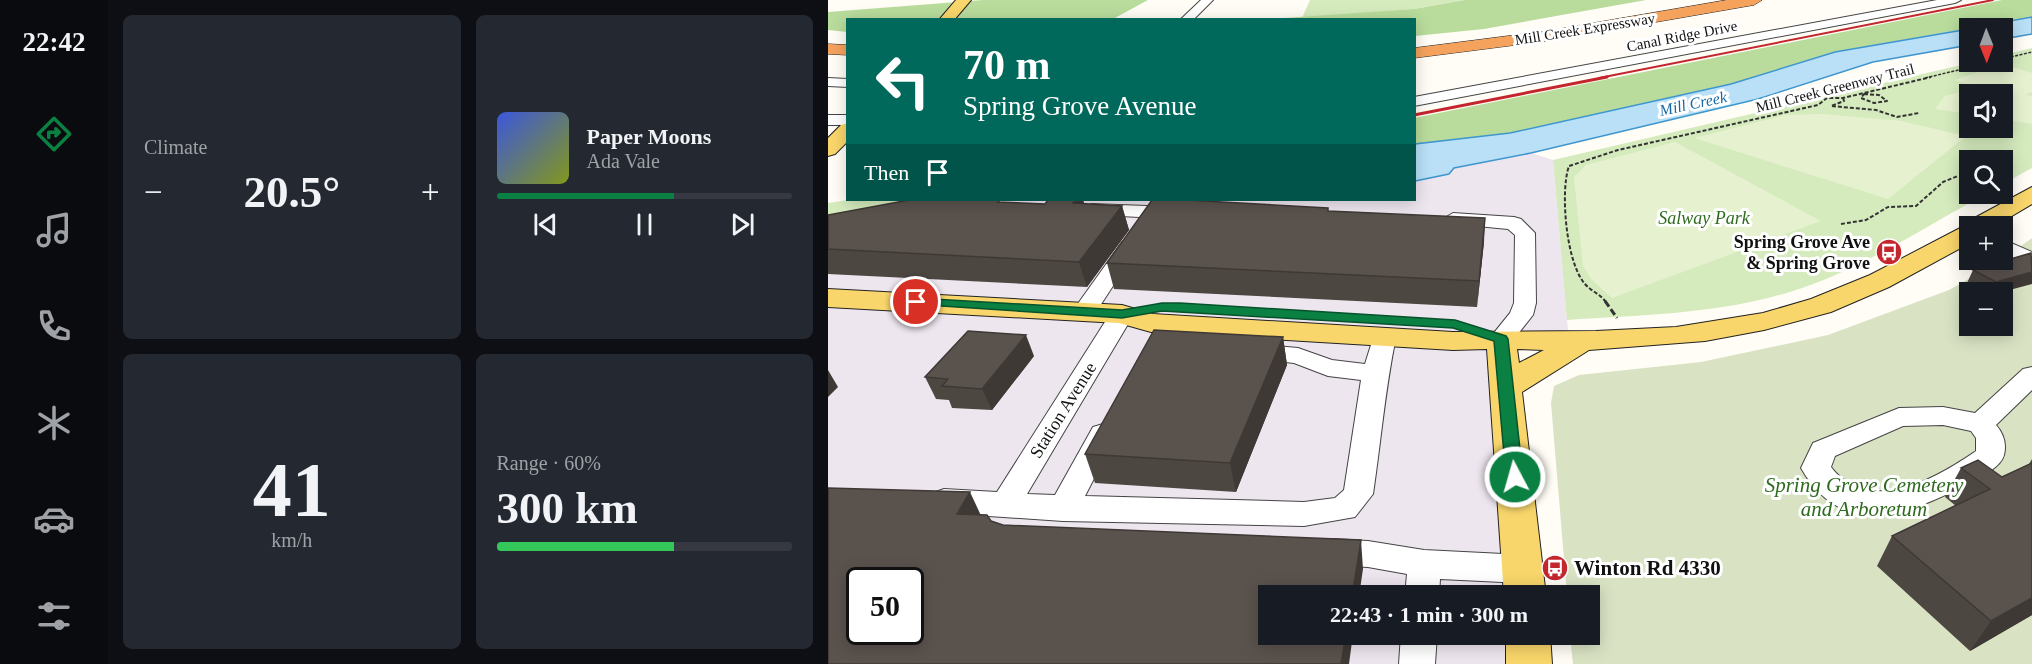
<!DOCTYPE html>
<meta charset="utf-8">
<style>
body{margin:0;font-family:"Times New Roman",serif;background:#242831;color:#f1f3f6;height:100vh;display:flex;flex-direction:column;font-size:22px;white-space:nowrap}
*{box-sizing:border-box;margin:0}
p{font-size:20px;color:#9ea1a6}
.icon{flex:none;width:33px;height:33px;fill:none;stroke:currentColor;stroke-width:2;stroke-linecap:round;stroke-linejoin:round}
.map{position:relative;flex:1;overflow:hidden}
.panel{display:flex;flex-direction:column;gap:15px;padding:15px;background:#0d0f14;width:720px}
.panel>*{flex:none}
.banner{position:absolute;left:18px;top:18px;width:570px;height:183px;border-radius:0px;box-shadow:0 3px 15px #0003;background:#00695c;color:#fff;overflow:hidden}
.needle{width:39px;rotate:179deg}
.buttons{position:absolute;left:1131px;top:18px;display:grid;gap:12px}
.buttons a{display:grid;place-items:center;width:54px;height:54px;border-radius:0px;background:#171b24;box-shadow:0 3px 15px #0003;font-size:30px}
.speed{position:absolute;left:18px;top:567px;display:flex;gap:12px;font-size:30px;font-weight:700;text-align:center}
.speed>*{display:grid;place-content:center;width:78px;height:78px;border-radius:50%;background:#171b24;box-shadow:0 3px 15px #0003;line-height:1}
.speed .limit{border:3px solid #111;border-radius:9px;background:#fff;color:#111}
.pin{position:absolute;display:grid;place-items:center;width:51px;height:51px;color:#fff;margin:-26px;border:3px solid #fff;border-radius:50%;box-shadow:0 2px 6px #0007}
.me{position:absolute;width:66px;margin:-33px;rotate:354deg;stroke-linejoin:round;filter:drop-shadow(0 0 4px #0008)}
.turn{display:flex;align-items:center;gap:21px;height:126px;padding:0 18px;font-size:27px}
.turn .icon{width:78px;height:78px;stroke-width:2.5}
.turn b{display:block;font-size:42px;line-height:51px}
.then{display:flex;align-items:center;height:57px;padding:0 18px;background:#0003;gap:12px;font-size:22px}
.big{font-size:45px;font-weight:800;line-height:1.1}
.panel .card{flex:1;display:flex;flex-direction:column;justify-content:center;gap:9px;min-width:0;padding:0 21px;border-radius:9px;background:#242831}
.panel .dial{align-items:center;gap:0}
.dial b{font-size:78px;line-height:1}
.song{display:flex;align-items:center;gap:18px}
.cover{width:72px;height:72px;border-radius:9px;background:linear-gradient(135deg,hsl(230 70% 55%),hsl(70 70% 35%))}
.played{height:6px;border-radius:3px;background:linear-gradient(90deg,#0b8043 60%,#363941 60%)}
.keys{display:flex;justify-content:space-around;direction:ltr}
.heat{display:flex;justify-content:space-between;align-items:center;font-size:33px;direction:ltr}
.charge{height:9px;border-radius:4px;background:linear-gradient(90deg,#34c759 60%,#363941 0)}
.panel .tiles{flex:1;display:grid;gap:15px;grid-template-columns:repeat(2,1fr)}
.trip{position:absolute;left:430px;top:585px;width:342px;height:60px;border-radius:0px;background:#171b24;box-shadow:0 3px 15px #0003;font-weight:800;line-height:60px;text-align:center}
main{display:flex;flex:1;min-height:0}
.menu{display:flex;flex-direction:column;width:108px;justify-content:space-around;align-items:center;background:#090b0e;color:#9ea1a6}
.menu .icon{width:42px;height:42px}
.menu .on{color:#0b8043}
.menu b{font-size:27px;color:#f1f3f6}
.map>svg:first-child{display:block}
</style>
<main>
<nav class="menu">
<b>22:42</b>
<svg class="icon on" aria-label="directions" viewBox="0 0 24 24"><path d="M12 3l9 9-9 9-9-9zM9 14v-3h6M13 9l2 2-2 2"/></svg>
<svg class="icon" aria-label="music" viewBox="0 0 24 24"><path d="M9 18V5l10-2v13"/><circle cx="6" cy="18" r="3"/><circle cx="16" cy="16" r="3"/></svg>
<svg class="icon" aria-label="phone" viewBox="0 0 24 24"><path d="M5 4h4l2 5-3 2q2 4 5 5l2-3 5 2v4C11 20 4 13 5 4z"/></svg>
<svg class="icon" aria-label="climate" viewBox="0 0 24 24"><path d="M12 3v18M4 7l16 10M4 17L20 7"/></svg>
<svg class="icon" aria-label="car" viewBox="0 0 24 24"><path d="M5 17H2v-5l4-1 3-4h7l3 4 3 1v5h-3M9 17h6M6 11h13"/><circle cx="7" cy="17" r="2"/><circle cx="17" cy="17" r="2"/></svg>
<svg class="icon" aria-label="filters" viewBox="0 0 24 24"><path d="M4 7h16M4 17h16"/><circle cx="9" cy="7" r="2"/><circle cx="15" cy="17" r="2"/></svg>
</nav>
<section class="panel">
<div class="tiles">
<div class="card"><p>Climate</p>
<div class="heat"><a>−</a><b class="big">20.5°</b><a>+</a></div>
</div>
<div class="card">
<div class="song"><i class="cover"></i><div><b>Paper Moons</b><p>Ada Vale</p></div></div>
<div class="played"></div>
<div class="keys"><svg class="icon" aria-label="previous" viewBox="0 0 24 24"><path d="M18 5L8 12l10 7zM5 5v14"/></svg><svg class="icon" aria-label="pause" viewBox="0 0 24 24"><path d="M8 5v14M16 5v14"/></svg><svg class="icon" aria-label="next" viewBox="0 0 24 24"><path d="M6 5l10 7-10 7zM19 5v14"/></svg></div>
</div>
<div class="card dial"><b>41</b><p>km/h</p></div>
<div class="card"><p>Range · 60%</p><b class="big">300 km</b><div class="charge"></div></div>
</div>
</section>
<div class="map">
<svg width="1204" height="664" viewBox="0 0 1204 664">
<rect width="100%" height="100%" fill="#fffdf5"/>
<path fill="#eee6ef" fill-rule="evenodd" d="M703 153 725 160 741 341 673 339 697 595 441 596V634L700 635 701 664H0V235L171 200H586L587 181 621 174 626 168ZM32 580H82V632H32Z"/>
<path fill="#d5ebbd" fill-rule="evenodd" d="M482 0H637L586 9 474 18Z
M1204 48V168L1175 184 1174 160H1142V194H1158C1098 226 1039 266 974 288 898 314 818 315 739 320L725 160 1146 62H1174L1175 55ZM1142 94H1174V128H1142Z
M20 200H87L0 216V203Z"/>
<path fill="#b9dc9c" d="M155 0H320L285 19 20 20 19 32 0 30V12Z
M637 0H818L656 29 587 36 586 20 442 19 586 9Z
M1174 0H1204V17L1007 52 903 84 682 133 587 144 586 118Z"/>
<path fill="#d9e3c4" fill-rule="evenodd" d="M1204 238V664H745L742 635 762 634V596L739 595 723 403 726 386 751 375 873 362 1000 335 1121 290 1174 260ZM1142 292H1174V326H1142Z"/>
<path fill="#e6f2cf" d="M1174 64 1204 73V92L1197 95 1204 96V124L1175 119 1174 94H1142L1141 114 1107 109 1117 96 1140 90H1156L1126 80Z
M995 114 1073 121 1138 136 1060 199 866 138 958 115Z
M847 142 993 221 784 298 764 280 755 266 746 177 758 165Z"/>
<path fill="#b9e0f7" stroke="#3f96cf" stroke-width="1.5" d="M1204 17V34L1175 39 1174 28H1143Z
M1141 29V45L1045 62 930 99 703 153 626 168 621 174 587 181V144L682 133 903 84 1007 52Z"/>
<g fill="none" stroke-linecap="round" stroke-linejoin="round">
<defs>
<path id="minor" d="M373 0H385L365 20H352Z
M1109 0H1133L1127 3 586 106V97Z
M0 78 20 79V87L0 86Z
M0 115H20V125H0Z
M263 204 348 207 358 213 348 219 256 214 253 210Z
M625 213 686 217 693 219 707 233 708 303 705 315 682 344 673 346 664 344 661 339 682 313 686 303 687 235 680 229 618 223 615 219Z
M1174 239 1204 252V266L1174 253Z
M301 240 308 242 311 246 268 312 264 317H248L244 312 294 242Z
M294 307 302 309 306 314 199 494 227 495 265 427 275 424 285 427 289 434 257 496 476 502 507 498 516 490 533 380 500 376 466 363 415 357 412 352 415 347 424 344 470 348 504 360 537 364 547 332 556 330 565 332 568 337C557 389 553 441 545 494L527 517 476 526 235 521 116 513 105 509 101 501 105 493 116 489 169 492 282 314 286 309Z
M1204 367V390L1168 425C1175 433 1179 443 1176 455 1173 468 1149 479 1137 485 1078 516 1014 540 973 468L985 443 1071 408 1115 407 1147 413 1195 369ZM1115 425 1143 431 1148 438V451C1107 479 1042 517 1003 467L1007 456 1075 426Z
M503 539 540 541 596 550 695 555 707 559 712 569 707 579 695 583 612 579 611 596H577L579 574 540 567 503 565 491 561 487 552 491 543Z
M573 634H609L607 664H571Z"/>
<path id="major" d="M128 0H143L126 20H111Z
M20 123V141L7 154 0 156V138L13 125Z
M1204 187V204L1167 226H1142V243L1061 287 1003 312 936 330 877 341 761 350 694 392 718 596H676L659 349 625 350 323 332 291 323 0 307V289L294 305 325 314 625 332 768 331 848 327 935 313 983 299 1042 275 1138 225 1141 221ZM689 349 716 350 691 363Z
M678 634H722L724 664H678Z"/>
<path id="highway" d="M899 0H934L926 5 719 41 586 58V48L719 31Z
M0 44 20 45V55L0 54Z"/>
</defs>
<use href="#minor" stroke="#444" stroke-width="2"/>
<use href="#major" stroke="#222" stroke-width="2"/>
<use href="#highway" stroke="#222" stroke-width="1"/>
<path stroke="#333" stroke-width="1.5" stroke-dasharray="3 1.5" stroke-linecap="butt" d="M1174 59 1204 52
M1097 78 1164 62"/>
<path stroke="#333" stroke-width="2" stroke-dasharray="4 2" stroke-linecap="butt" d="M1036 94 1051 95 1059 101 1046 103 1033 98Z
M1015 98 1016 101 1003 106 1048 110 1069 117 1091 113
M1013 224 1038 220 1060 207 1088 206 1115 182 1130 176
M778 302C772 294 763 291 757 284 738 263 732 191 741 166L790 150 990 105 999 98H1015L1103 77"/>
<path stroke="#333" stroke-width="3" stroke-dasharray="7 3" stroke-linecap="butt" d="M777 301 789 318"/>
<use href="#minor" fill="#fff" fill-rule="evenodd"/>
<use href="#major" fill="#f9d66b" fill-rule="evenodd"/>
<use href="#highway" fill="#f5a25d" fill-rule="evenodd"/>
<path stroke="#c4262e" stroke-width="2" d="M771 78 1165 0"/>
<path stroke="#c4262e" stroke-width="3" d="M586 115 779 77"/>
</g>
<path fill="#4d4742" d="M220 200H255L256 204 294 206 301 230 259 287 0 274V215L177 203 217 204Z
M501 211 656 242 649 307 286 289 279 263Z
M1204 253 1174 292H1155L1139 283 1145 270Z
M455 337 459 365 408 492 267 483 257 454Z
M206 356 164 410 124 408 121 400 108 399 97 377Z
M1204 459V615L1142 651 1049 566 1064 536 1128 506 1117 497 1133 468 1174 477 1201 464Z"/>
<path fill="#3f3936" d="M249 200H255L261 219 245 203Z
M294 206 301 230 259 287 251 262Z
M657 218 656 242 649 307 651 281Z
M1204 272V284L1174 292H1163L1168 282Z
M198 335 206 356 164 410 154 389Z
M455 337 459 365 408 492 402 463Z
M0 370 10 387 0 397Z
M142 492 156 522 129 514Z
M533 540 535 569 531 596H524Z
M1204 598V615L1142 651 1163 621Z
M518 634H525L521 664H513Z"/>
<path fill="#5a524d" stroke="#3f3936" stroke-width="1.5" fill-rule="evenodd" d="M81 200H172L170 202 217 204 220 200H249L245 203 294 206 251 262 0 249V215Z
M324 200H358L500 208V211L657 218 651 281 279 263Z
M1203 253 1204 272 1168 282 1145 270Z
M326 330 455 337 402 463 257 454Z
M140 331 198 335 154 389 114 386 120 379 97 377Z
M1150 460 1174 477 1204 463V598L1163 621 1064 536 1162 489 1133 468Z
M0 488 142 492 129 514 159 515 163 521 175 525 533 540 524 596H441V634H518L513 664H0ZM32 580H82V632H32Z"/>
<path fill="#0b8043" stroke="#07532c" stroke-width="1.5" d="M88 298 294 310 334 303H352L627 320 678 336 680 339 695 477 687 483 678 477 666 341 625 328 334 311 294 318 83 304 81 302Z"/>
<defs>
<symbol id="bus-disc" viewBox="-11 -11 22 22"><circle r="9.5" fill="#c4262e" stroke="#fff"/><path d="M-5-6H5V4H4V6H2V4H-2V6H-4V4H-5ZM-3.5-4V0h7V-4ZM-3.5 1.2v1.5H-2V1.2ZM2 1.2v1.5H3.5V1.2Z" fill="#fff"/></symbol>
</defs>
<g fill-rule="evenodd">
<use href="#bus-disc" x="1046" y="237" width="30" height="30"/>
<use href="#bus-disc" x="712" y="553" width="30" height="30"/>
</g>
<g text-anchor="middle" stroke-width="6" stroke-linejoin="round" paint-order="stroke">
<g font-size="15" fill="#111" stroke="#fff">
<text transform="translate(757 29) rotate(-9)" y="5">Mill Creek Expressway</text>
<text transform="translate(854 36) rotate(-11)" y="5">Canal Ridge Drive</text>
<text transform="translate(1007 88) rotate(-14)" y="5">Mill Creek Greenway Trail</text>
</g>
<g font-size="16" font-style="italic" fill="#1768a6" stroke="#fff">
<text transform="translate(865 103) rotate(-12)" y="6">Mill Creek</text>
</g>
<g font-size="18" font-style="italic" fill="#2f6b1f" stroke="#fff">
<text x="876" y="224">Salway Park</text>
</g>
<g font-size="18" font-weight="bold" fill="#111" stroke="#fff" text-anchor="end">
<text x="1042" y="248">Spring Grove Ave<tspan x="1042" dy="21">&amp; Spring Grove</tspan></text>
</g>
<g font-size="18" fill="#111" stroke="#fff">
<text transform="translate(235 410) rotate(-58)" y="6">Station Avenue</text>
</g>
<g font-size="21" font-style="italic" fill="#2f6b1f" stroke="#fff">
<text x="1036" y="492">Spring Grove Cemetery<tspan x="1036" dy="24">and Arboretum</tspan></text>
</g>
<g font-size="21" font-weight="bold" fill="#111" stroke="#fff" text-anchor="start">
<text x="746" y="575">Winton Rd 4330</text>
</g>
</g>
</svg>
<div class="buttons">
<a><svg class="needle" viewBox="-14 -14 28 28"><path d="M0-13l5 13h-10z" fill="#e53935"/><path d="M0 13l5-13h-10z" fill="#9ea1a6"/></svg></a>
<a><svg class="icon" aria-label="sound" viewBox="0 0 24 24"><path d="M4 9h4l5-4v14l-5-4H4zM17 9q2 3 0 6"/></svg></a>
<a><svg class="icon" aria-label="search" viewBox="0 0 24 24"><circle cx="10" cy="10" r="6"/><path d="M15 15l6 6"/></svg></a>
<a>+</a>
<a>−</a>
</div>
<div class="speed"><div class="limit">50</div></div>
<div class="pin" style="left:88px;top:302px;background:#d93025"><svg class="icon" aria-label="arrive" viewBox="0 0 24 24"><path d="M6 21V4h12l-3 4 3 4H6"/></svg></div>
<svg class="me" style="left:687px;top:477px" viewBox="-20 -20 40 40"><circle r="17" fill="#0b8043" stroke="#fff" stroke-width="3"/><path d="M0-11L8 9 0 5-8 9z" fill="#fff"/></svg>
<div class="trip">22:43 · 1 min · 300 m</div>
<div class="banner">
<div class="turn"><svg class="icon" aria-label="left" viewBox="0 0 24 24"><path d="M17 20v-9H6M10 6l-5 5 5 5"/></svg><div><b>70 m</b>Spring Grove Avenue</div></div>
<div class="then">Then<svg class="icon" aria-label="arrive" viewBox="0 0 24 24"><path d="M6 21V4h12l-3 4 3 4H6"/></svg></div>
</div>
</div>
</main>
